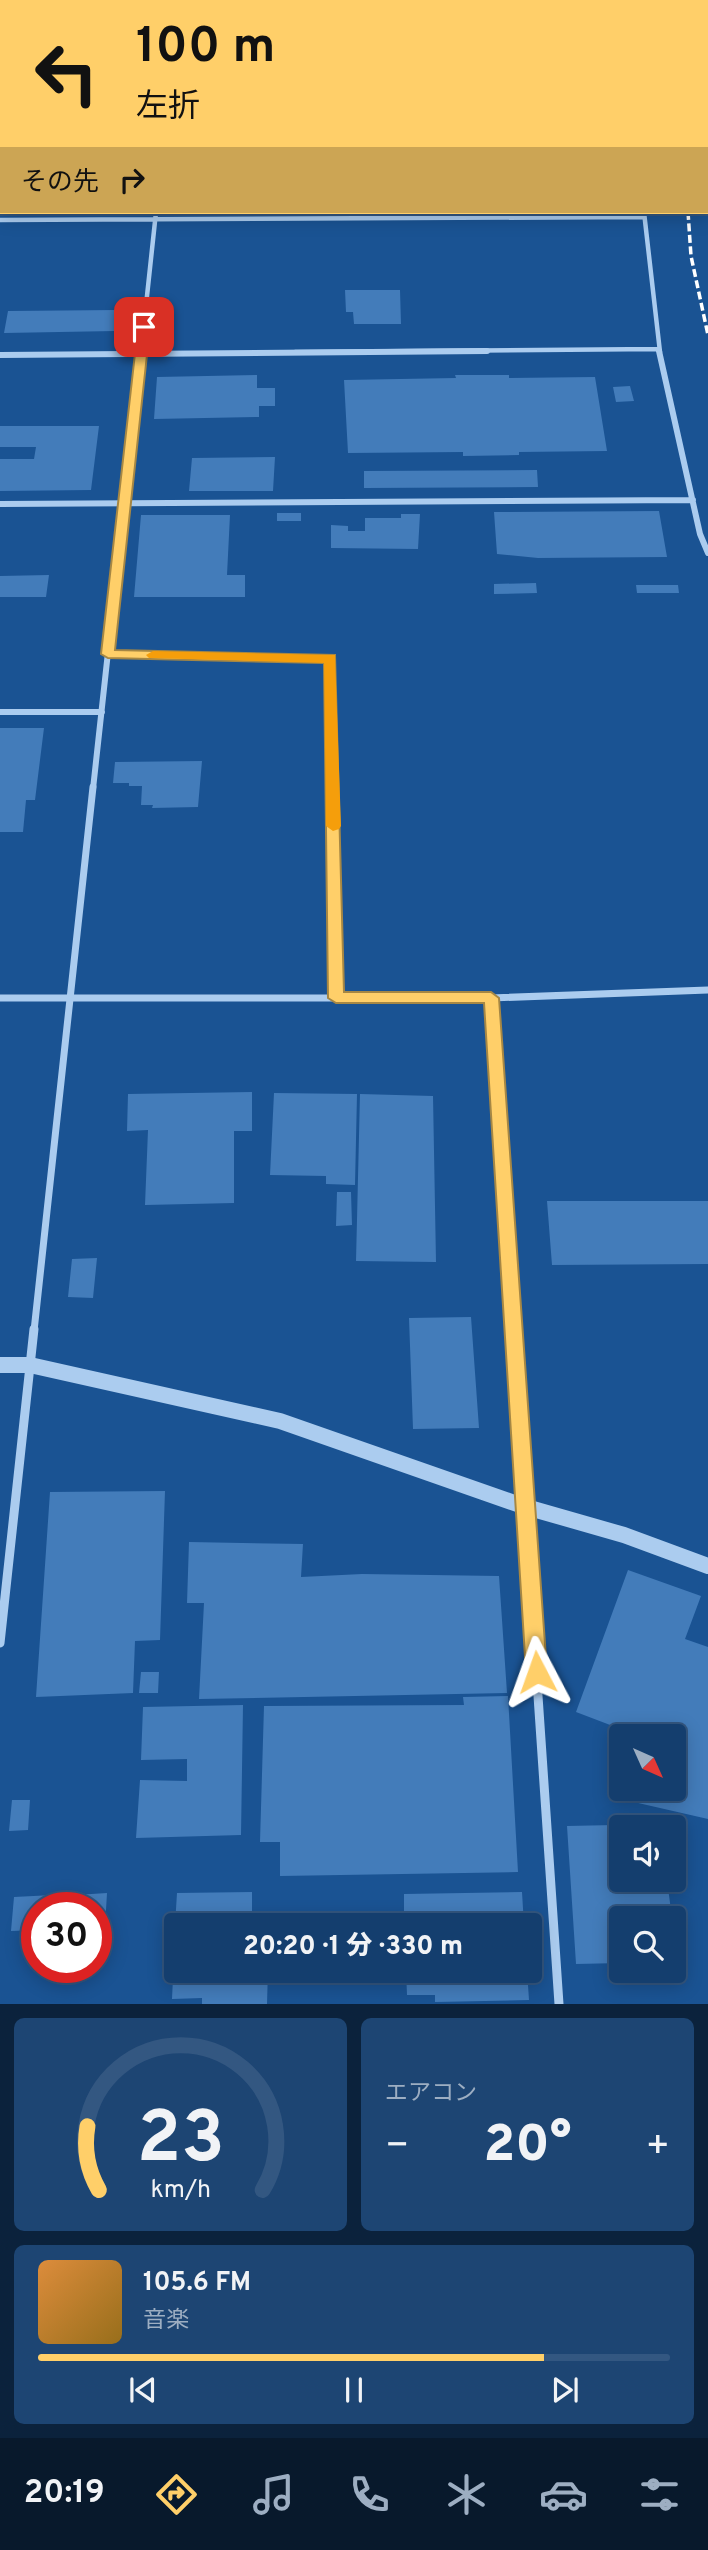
<!DOCTYPE html>
<html lang="ja">
<meta charset="utf-8">
<style>
body{margin:0;font-family:Overpass,"Noto Sans JP",sans-serif;background:#1d4573;color:#f1f3f6;height:100vh;display:flex;flex-direction:column;font-size:26px;white-space:nowrap}
*{box-sizing:border-box;margin:0}
p{font-size:23px;color:#9daec2}
.icon{flex:none;width:38px;height:38px;fill:none;stroke:currentColor;stroke-width:2;stroke-linecap:round;stroke-linejoin:round}
.map{position:relative;height:2004px;overflow:hidden}
.sheet{display:flex;flex-direction:column;gap:14px;padding:14px;background:#0b223c;flex:1}
.sheet>*{flex:none}
.hud{position:absolute;left:0px;top:0px;width:709px;height:214px;box-shadow:0 4px 18px #0003,0 0 0 2px #335781;background:#ffcf69;color:#111;overflow:hidden}
.needle{width:46px;rotate:135deg}
.buttons{position:absolute;left:609px;top:1724px;display:grid;gap:14px}
.buttons a{display:grid;place-items:center;width:77px;height:77px;border-radius:7px;background:#143e6e;box-shadow:0 4px 18px #0003,0 0 0 2px #335781;font-size:35px}
.speed{position:absolute;left:21px;top:1892px;display:flex;gap:14px;font-size:35px;font-weight:700;text-align:center}
.speed>*{display:grid;place-content:center;width:91px;height:91px;border-radius:50%;background:#143e6e;box-shadow:0 4px 18px #0003,0 0 0 2px #335781;line-height:1}
.speed .limit{border:10px solid #d22;background:#fff;color:#111}
.pin{position:absolute;display:grid;place-items:center;width:60px;height:60px;color:#fff;margin:-30px;border-radius:14px;box-shadow:0 4px 10px #0006}
.me{position:absolute;width:77px;margin:-38px;rotate:356deg;stroke-linejoin:round;filter:drop-shadow(0 0 5px #0008)}
.turn{display:flex;align-items:center;gap:24px;height:147px;padding:0 21px;font-size:32px}
.turn .icon{width:91px;height:91px;stroke-width:2.5}
.turn b{display:block;font-size:49px;line-height:60px}
.then{display:flex;align-items:center;height:66px;padding:0 21px;background:#0003;gap:14px;font-size:26px}
.big{font-size:52px;font-weight:800;line-height:1.1}
.sheet .card{flex:1;display:flex;flex-direction:column;justify-content:center;gap:10px;min-width:0;padding:0 24px;border-radius:10px;background:#1d4573}
.sheet .dial{align-items:center;gap:0}
.dial svg{height:182px;overflow:visible;fill:none;stroke:#335781;stroke-width:7;stroke-linecap:round;text-anchor:middle}
.dial text{fill:#f1f3f6;stroke:none}
.song{display:flex;align-items:center;gap:21px}
.cover{width:84px;height:84px;border-radius:10px;background:linear-gradient(135deg,hsl(30 70% 55%),hsl(40 70% 35%))}
.played{height:7px;border-radius:4px;background:linear-gradient(90deg,#ffcf69 80%,#335781 80%)}
.keys{display:flex;justify-content:space-around;direction:ltr}
.heat{display:flex;justify-content:space-between;align-items:center;font-size:38px;direction:ltr}
.sheet .tiles{flex:1;display:grid;gap:14px;grid-template-columns:1fr 1fr}
.card:last-child{grid-column:span 2}
.trip{position:absolute;left:164px;top:1913px;width:378px;height:70px;border-radius:7px;background:#143e6e;box-shadow:0 4px 18px #0003,0 0 0 2px #335781;font-weight:800;line-height:70px;text-align:center}
.menu{display:flex;height:112px;justify-content:space-around;align-items:center;background:#08192c;color:#9daec2}
.menu .icon{width:49px;height:49px}
.menu .active{color:#ffcf69}
.menu b{font-size:32px;color:#f1f3f6}
.map>svg:first-child{display:block}
</style>
<div class="map">
<svg width="708" height="2004" viewBox="0 0 708 2004">
<rect width="100%" height="100%" fill="#1a5393"/>
<path fill="#437cba" d="M345 290H400L401 324H354L353 312H346Z
M117 310 115 331 4 333 8 311Z
M257 375V388H275V406H259V417L154 419 157 377Z
M455 375H509V378L595 377 607 451 519 452V455L463 456V452L348 453 344 380 456 378Z
M630 386 634 401 616 402 613 387Z
M0 426H99L91 490 0 491V459H34L36 447H0Z
M275 457 273 491H189L192 458Z
M537 470 538 487 364 488V471Z
M659 511 667 557 538 558 497 554 494 512Z
M277 513H301V521H277Z
M401 514H420L418 549 331 548V525L348 526V531H365V518H401Z
M141 515H230L227 575H245V597H134Z
M49 575 46 597H0V576Z
M536 583 537 593 494 594V584Z
M636 585H678L679 593H637Z
M0 728H44L35 800H26L23 832H0Z
M202 761 198 807 152 808 153 805H141L142 786H129V783H113L115 762Z
M252 1092V1131H234V1203L145 1205 148 1130 127 1131 128 1094Z
M274 1093 357 1094 355 1185 326 1184V1176L270 1175Z
M360 1094 433 1096 436 1262 356 1261Z
M337 1192H351L352 1225 336 1226Z
M547 1201H708V1264L552 1265Z
M97 1258 93 1298 68 1297 72 1259Z
M471 1317 479 1428 413 1429 409 1318Z
M165 1491 160 1640 135 1641 133 1693 36 1697 50 1492Z
M189 1542 303 1544 301 1577 362 1574 499 1576 507 1693 199 1699 204 1603H187Z
M628 1570 701 1596 685 1639 708 1647V1819L625 1800 629 1788H674V1736H639L576 1712Z
M141 1672H159L158 1693H139Z
M508 1696 518 1872 280 1876V1842H260L264 1706 464 1705 463 1697Z
M243 1705 241 1835 136 1838 140 1780 187 1781V1759L141 1760 143 1707Z
M12 1800H30L28 1830 9 1831Z
M661 1824V1827H621V1880H667L672 1918H621V1963L576 1964 567 1826Z
M252 1892V1918H268V1925H175L177 1893Z
M522 1892 524 1925H404V1894Z
M107 1893 105 1927H96V1908H60V1896Z
M53 1895 52 1908H37V1930L11 1931 14 1897Z
M175 1935H177V1970H268L267 2004H202V1998L172 1999Z
M406 1970H527L529 2000 435 2002V1995H407Z"/>
<g fill="none" stroke-linecap="round" stroke-linejoin="round">
<path stroke="#abccef" stroke-width="4.5" d="M14 0 17 2
M644 212 660 352
M0 220 644 217
M141 352 156 212
M295 352 659 349"/>
<path stroke="#abccef" stroke-width="6" d="M659 351 700 534 708 553
M0 355 487 351
M0 504 693 500
M108 654 330 658 332 789
M0 712H102
M93 789 141 351"/>
<path stroke="#abccef" stroke-width="7" d="M332 787 336 997
M0 998H491L708 990
M491 998 514 1331
M34 1331 93 787"/>
<path stroke="#abccef" stroke-width="9" d="M513 1329 559 2004
M0 1643 34 1329"/>
<path stroke="#abccef" stroke-width="16" d="M0 1365H30L280 1421 526 1507 624 1535 708 1566"/>
<path stroke="#fff" stroke-width="3.5" stroke-dasharray="8 3.5" stroke-linecap="butt" d="M707 182 708 193
M688 212 691 256 708 335"/>
</g>
<path fill="#ffcf69" stroke="#a68744" stroke-width="2" d="M144 323 150 327 115 650 335 655 344 992H491L499 998 547 1672 544 1679 537 1682 529 1679 526 1672 484 1003H336L328 998 324 663 108 658 101 654 138 327Z"/>
<path fill="#f59e0b" d="M153 651 335 655 341 826 339 829 333 831 326 826 324 663 149 658 146 655Z"/>
</svg>
<div class="buttons">
<a><svg class="needle" viewBox="-14 -14 28 28"><path d="M0-13l5 13h-10z" fill="#e53935"/><path d="M0 13l5-13h-10z" fill="#9daec2"/></svg></a>
<a><svg class="icon" aria-label="sound" viewBox="0 0 24 24"><path d="M4 9h4l5-4v14l-5-4H4zM17 9q2 3 0 6"/></svg></a>
<a><svg class="icon" aria-label="search" viewBox="0 0 24 24"><circle cx="10" cy="10" r="6"/><path d="M15 15l6 6"/></svg></a>
</div>
<div class="speed"><div class="limit">30</div></div>
<div class="pin" style="left:144px;top:327px;background:#d93025"><svg class="icon" aria-label="arrive" viewBox="0 0 24 24"><path d="M6 21V4h12l-3 4 3 4H6"/></svg></div>
<svg class="me" style="left:537px;top:1672px" viewBox="-20 -20 40 40"><path d="M0-17L14 15 0 8-14 15z" fill="#ffcf69" stroke="#fff" stroke-width="4"/></svg>
<div class="trip">20:20 · 1 分 · 330 m</div>
<div class="hud">
<div class="turn"><svg class="icon" aria-label="left" viewBox="0 0 24 24"><path d="M17 20v-9H6M10 6l-5 5 5 5"/></svg><div><b>100 m</b>左折</div></div>
<div class="then">その先<svg class="icon" aria-label="right" viewBox="0 0 24 24"><path d="M7 20v-9h11M14 6l5 5-5 5"/></svg></div>
</div>
</div>
<section class="sheet">
<div class="tiles">
<div class="card dial"><svg viewBox="0 0 100 80">
<path d="M14 69A42 42 0 1 1 86 69"/>
<path d="M14 69A42 42 0 0 1 9 41" stroke="#ffcf69"/>
<text x="50" y="56" font-size="32" font-weight="700">23</text>
<text x="50" y="72" font-size="11">km/h</text>
</svg></div>
<div class="card"><p>エアコン</p>
<div class="heat"><a>−</a><b class="big">20°</b><a>+</a></div>
</div>
<div class="card">
<div class="song"><i class="cover"></i><div><b>105.6 FM</b><p>音楽</p></div></div>
<div class="played"></div>
<div class="keys"><svg class="icon" aria-label="previous" viewBox="0 0 24 24"><path d="M18 5L8 12l10 7zM5 5v14"/></svg><svg class="icon" aria-label="pause" viewBox="0 0 24 24"><path d="M8 5v14M16 5v14"/></svg><svg class="icon" aria-label="next" viewBox="0 0 24 24"><path d="M6 5l10 7-10 7zM19 5v14"/></svg></div>
</div>
</div>
</section>
<nav class="menu">
<b>20:19</b>
<svg class="icon active" aria-label="directions" viewBox="0 0 24 24"><path d="M12 3l9 9-9 9-9-9zM9 14v-3h6M13 9l2 2-2 2"/></svg>
<svg class="icon" aria-label="music" viewBox="0 0 24 24"><path d="M9 18V5l10-2v13"/><circle cx="6" cy="18" r="3"/><circle cx="16" cy="16" r="3"/></svg>
<svg class="icon" aria-label="phone" viewBox="0 0 24 24"><path d="M5 4h4l2 5-3 2q2 4 5 5l2-3 5 2v4C11 20 4 13 5 4z"/></svg>
<svg class="icon" aria-label="climate" viewBox="0 0 24 24"><path d="M12 3v18M4 7l16 10M4 17L20 7"/></svg>
<svg class="icon" aria-label="car" viewBox="0 0 24 24"><path d="M5 17H2v-5l4-1 3-4h7l3 4 3 1v5h-3M9 17h6M6 11h13"/><circle cx="7" cy="17" r="2"/><circle cx="17" cy="17" r="2"/></svg>
<svg class="icon" aria-label="filters" viewBox="0 0 24 24"><path d="M4 7h16M4 17h16"/><circle cx="9" cy="7" r="2"/><circle cx="15" cy="17" r="2"/></svg>
</nav>
